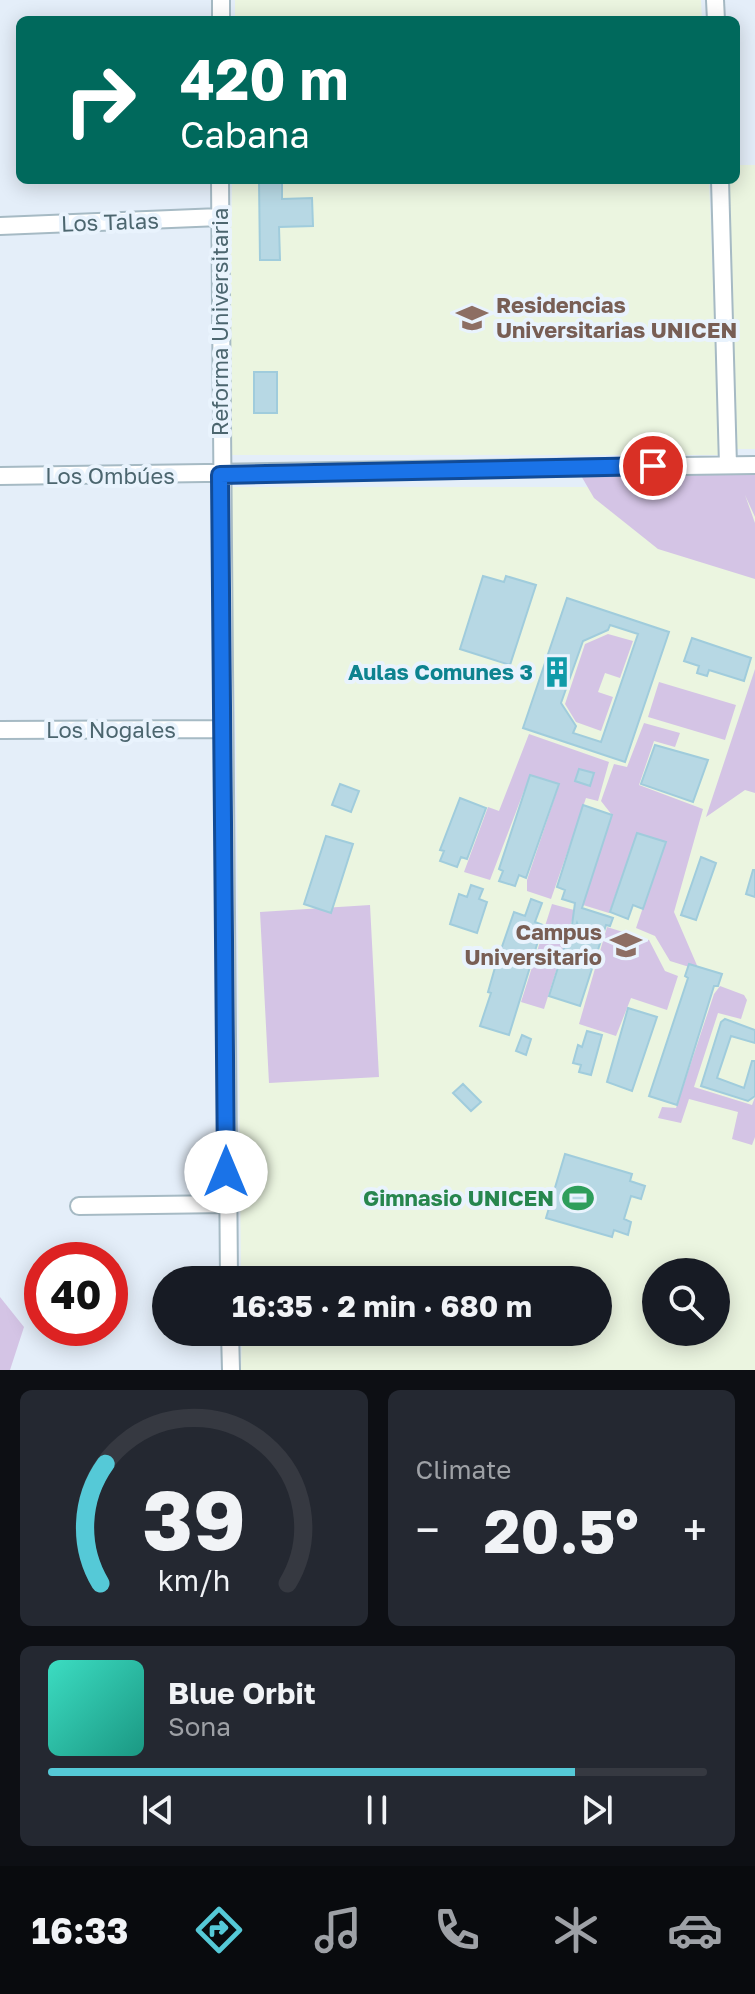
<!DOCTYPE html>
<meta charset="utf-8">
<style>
body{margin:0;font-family:"Golos Text",sans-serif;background:#242831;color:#f1f3f6;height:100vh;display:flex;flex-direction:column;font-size:30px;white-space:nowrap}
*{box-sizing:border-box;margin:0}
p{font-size:26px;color:#9ea1a6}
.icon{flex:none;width:44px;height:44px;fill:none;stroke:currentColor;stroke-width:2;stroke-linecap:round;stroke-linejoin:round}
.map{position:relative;height:1370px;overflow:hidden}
.drawer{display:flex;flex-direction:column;gap:20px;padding:20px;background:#0d0f14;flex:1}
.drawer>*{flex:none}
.banner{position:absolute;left:16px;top:16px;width:724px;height:168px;border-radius:12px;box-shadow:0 4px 20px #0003;background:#00695c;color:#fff;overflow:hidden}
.fabs{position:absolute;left:642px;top:1258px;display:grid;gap:16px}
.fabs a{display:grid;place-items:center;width:88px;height:88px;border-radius:50%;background:#171b24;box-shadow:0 4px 20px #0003;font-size:40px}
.speed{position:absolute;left:24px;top:1242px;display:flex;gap:16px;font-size:40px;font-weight:700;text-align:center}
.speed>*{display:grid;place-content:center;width:104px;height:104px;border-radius:50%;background:#171b24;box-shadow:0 4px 20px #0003;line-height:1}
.speed .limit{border:12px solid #d22;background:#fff;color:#111}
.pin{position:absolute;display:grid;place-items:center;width:68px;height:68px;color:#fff;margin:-34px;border:4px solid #fff;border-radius:50%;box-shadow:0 2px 8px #0007}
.me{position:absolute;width:88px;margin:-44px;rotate:0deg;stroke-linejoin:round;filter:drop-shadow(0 0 6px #0008)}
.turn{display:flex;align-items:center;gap:28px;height:168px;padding:0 32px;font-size:36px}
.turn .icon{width:104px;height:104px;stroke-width:2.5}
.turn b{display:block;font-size:56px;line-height:68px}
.big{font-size:60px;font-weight:700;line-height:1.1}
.drawer .widget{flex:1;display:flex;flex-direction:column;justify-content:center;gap:12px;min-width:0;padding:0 28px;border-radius:12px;background:#242831}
.drawer .dial{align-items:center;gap:0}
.dial svg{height:208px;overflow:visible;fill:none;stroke:#363941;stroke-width:7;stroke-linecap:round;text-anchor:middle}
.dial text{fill:#f1f3f6;stroke:none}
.song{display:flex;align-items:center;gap:24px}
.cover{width:96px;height:96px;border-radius:12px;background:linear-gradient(135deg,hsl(170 70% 55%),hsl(170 70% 35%))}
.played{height:8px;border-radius:4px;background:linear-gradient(90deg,#55c9d7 80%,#363941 80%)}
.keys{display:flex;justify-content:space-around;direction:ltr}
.heat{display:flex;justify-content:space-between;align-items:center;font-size:44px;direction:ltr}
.drawer .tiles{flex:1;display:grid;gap:20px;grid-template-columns:1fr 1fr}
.widget:last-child{grid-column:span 2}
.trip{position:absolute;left:152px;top:1266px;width:460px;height:80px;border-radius:40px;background:#171b24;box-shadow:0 4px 20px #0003;font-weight:700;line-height:80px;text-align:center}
.tab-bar{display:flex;height:128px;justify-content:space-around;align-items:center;background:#090b0e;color:#9ea1a6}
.tab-bar .icon{width:56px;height:56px}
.tab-bar .on{color:#55c9d7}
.tab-bar b{font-size:36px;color:#f1f3f6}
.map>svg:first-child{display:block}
</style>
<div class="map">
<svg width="755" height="1370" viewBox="0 0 755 1370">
<rect width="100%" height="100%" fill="#e4eef9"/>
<path fill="#ebf5e0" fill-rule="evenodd" d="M235 0H701L702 20H235Z
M736 165H755V449H734L725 180H736Z
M232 180H709L720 455H228Z
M229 487H755V1370H241L242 1332H598V1280H241L236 742ZM656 1272H716V1332H656Z"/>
<path fill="#d4c4e5" d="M755 465V517L745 495 755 523V579L658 549 594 498 576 467Z
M608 634 633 641 620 678 605 673 598 692 613 697 601 731 576 722 565 704 585 644Z
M755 669V793L745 790 706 817Z
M659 682 736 705 725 740 648 717Z
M644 723 680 733 675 747 654 741 639 785 703 809 674 912 699 970 670 961 655 936 636 928 665 842 637 833 609 913 583 905 612 815 601 801 614 764 627 767Z
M529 734 609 762 598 801 586 798 551 899 527 891V880L559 785 530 775 490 880 464 872 488 807 499 811Z
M552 904 574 910V914L544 1009 521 1002Z
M370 905 379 1077 269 1083 260 912Z
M607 927 649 940 665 971 678 976 667 1010 631 998 616 1036 579 1024Z
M720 986 744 995 747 1000 741 1019 718 1013 694 1087 752 1105 755 1097V1137L752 1145 732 1139 738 1112 689 1099 681 1123 658 1118 662 1107 676 1108 714 994Z
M0 1297 24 1327 10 1370H0Z"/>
<path fill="#b7d8e4" stroke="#a0ccdc" stroke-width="2" fill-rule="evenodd" d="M259 180H282V199L312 198 313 226 279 227 280 260H260Z
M254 372H277V413H254Z
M483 576 504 582 506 576 536 585 510 665 460 649Z
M567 598 669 632 625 762 523 728ZM610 625 638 634 601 742 573 733 576 726 561 703 583 641 608 630Z
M692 638 751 658 744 681 709 670 707 676 697 673 699 666 684 661Z
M655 745 708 760 693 802 641 784Z
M579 769 594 773 590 786 575 781Z
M530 775 559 784 526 878 519 875 515 886 499 881 503 871 499 869Z
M340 784 359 791 351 812 332 805Z
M460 798 486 808 467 859 461 857 457 867 440 861 444 851 440 850Z
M583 805 612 815 582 908 613 918 610 926 606 925 580 1006 549 996 571 926 579 928 577 923 576 926 572 925 575 903 562 899 565 890 557 887Z
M637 833 666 842 643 909 633 905 628 919 610 912Z
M326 836 353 844 331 913 304 904Z
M701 857 716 863 696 920 681 915Z
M753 870H755V897L746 894Z
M471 885 483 889 479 899 487 902 477 933 450 924 459 894 467 897Z
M531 899 542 903 535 922 543 925 509 1035 480 1026 491 993 488 992 496 964 514 912 525 916Z
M689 964 722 974 718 986H714L677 1105 649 1096 688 978 685 976Z
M628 1008 657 1017 632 1091 607 1082Z
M725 1019 755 1030V1043L731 1036 717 1078 744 1088 752 1061H755V1096L748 1101 701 1086 721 1022Z
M587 1031 602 1035 591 1075 579 1072 581 1065 573 1063 578 1045 582 1047Z
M522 1035 531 1039 526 1055 516 1051Z
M463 1084 481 1102 471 1111 453 1093Z
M565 1154 632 1174 630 1181 645 1186 641 1199 631 1196 624 1219 631 1222 628 1235 614 1230 612 1237 546 1218Z"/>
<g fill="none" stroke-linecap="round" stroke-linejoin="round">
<defs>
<path id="minor" d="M715 0 716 20
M221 20V0
M220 180 229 1280
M720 180 728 465
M0 226 220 217
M0 476 755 465
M0 730 223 729
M79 1206 227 1204
M230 1332 231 1370"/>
</defs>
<use href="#minor" stroke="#a6bac4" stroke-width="20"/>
<use href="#minor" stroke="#fff" stroke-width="16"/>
</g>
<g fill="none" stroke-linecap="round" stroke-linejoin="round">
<defs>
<path id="route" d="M226 1172 220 475 653 466"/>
</defs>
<use href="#route" stroke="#114b97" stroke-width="20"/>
<use href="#route" stroke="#1a73e8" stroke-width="14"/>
</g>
<defs>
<symbol id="university-bare" viewBox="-9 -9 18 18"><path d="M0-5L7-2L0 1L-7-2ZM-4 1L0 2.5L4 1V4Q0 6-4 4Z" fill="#8d6e63" stroke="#e9f3fd" stroke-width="2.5" paint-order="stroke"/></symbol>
<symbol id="building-bare" viewBox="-9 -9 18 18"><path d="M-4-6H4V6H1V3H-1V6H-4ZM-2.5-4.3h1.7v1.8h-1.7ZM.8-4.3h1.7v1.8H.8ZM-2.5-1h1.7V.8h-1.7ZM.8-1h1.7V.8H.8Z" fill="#0f9aa8" stroke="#e9f3fd" stroke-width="2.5" paint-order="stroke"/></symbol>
<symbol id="school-bare" viewBox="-9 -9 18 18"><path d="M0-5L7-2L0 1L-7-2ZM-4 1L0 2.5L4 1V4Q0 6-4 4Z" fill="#8d6e63" stroke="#e9f3fd" stroke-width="2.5" paint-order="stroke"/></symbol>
<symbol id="stadium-bare" viewBox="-9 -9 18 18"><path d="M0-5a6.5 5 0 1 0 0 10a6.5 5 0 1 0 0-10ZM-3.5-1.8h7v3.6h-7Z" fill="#2e9e5b" stroke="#e9f3fd" stroke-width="2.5" paint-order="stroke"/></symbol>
</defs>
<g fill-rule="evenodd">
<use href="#university-bare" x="450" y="296" width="44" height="44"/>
<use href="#building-bare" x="535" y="650" width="44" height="44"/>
<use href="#school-bare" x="604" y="923" width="44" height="44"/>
<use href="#stadium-bare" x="556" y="1176" width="44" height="44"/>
</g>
<g text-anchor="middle" stroke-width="8" stroke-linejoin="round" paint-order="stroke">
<g font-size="22" fill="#4c666f" stroke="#e9f3fd">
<text transform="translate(110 222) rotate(-2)" y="8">Los Talas</text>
<text transform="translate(220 322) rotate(-90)" y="8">Reforma Universitaria</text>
<text x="110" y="484">Los Ombúes</text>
<text x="111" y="738">Los Nogales</text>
</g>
<g font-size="22" font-weight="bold" fill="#785e54" stroke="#e9f3fd" text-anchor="start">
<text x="496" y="313">Residencias<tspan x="496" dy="25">Universitarias UNICEN</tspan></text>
<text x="602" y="940" text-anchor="end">Campus<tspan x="602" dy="25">Universitario</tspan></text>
</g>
<g font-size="22" font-weight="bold" fill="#0d838f" stroke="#e9f3fd" text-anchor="end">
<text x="533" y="680">Aulas Comunes 3</text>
</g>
<g font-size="22" font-weight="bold" fill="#27864d" stroke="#e9f3fd" text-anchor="end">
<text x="554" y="1206">Gimnasio UNICEN</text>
</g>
</g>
</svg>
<div class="fabs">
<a><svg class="icon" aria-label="search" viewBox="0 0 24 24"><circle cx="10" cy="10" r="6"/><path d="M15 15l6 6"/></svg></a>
</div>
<div class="speed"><div class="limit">40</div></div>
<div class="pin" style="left:653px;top:466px;background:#d93025"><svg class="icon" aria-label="arrive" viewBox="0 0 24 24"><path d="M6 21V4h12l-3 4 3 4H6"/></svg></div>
<svg class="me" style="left:226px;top:1172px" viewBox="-20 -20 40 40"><circle r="19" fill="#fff"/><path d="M0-13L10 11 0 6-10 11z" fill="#1a73e8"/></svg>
<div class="trip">16:35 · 2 min · 680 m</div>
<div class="banner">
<div class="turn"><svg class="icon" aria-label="right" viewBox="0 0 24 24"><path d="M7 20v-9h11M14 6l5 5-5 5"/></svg><div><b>420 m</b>Cabana</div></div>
</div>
</div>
<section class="drawer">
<div class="tiles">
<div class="widget dial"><svg viewBox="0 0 100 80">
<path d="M14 69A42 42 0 1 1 86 69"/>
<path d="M14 69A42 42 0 0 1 16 23" stroke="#55c9d7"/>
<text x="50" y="56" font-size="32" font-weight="700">39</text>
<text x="50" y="72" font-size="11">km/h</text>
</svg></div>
<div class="widget"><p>Climate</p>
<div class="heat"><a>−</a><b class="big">20.5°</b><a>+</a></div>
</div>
<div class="widget">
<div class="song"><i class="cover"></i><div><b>Blue Orbit</b><p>Sona</p></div></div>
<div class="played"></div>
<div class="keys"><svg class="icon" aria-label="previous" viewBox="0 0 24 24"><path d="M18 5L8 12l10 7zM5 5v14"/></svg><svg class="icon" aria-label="pause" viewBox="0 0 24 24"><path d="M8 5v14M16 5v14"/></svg><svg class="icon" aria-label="next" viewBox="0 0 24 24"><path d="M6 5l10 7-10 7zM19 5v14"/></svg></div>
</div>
</div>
</section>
<nav class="tab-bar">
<b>16:33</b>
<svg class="icon on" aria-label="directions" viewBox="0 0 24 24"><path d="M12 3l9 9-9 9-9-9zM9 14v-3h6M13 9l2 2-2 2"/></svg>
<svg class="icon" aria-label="music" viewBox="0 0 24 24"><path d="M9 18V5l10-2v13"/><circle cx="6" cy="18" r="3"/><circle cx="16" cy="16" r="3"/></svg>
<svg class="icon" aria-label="phone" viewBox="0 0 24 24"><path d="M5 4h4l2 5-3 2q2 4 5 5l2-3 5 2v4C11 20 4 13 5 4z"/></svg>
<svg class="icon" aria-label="climate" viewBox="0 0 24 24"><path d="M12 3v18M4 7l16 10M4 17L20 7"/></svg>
<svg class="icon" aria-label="car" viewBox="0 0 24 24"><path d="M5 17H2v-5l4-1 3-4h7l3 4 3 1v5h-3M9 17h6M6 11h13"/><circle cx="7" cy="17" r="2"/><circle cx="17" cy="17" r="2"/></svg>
</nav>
